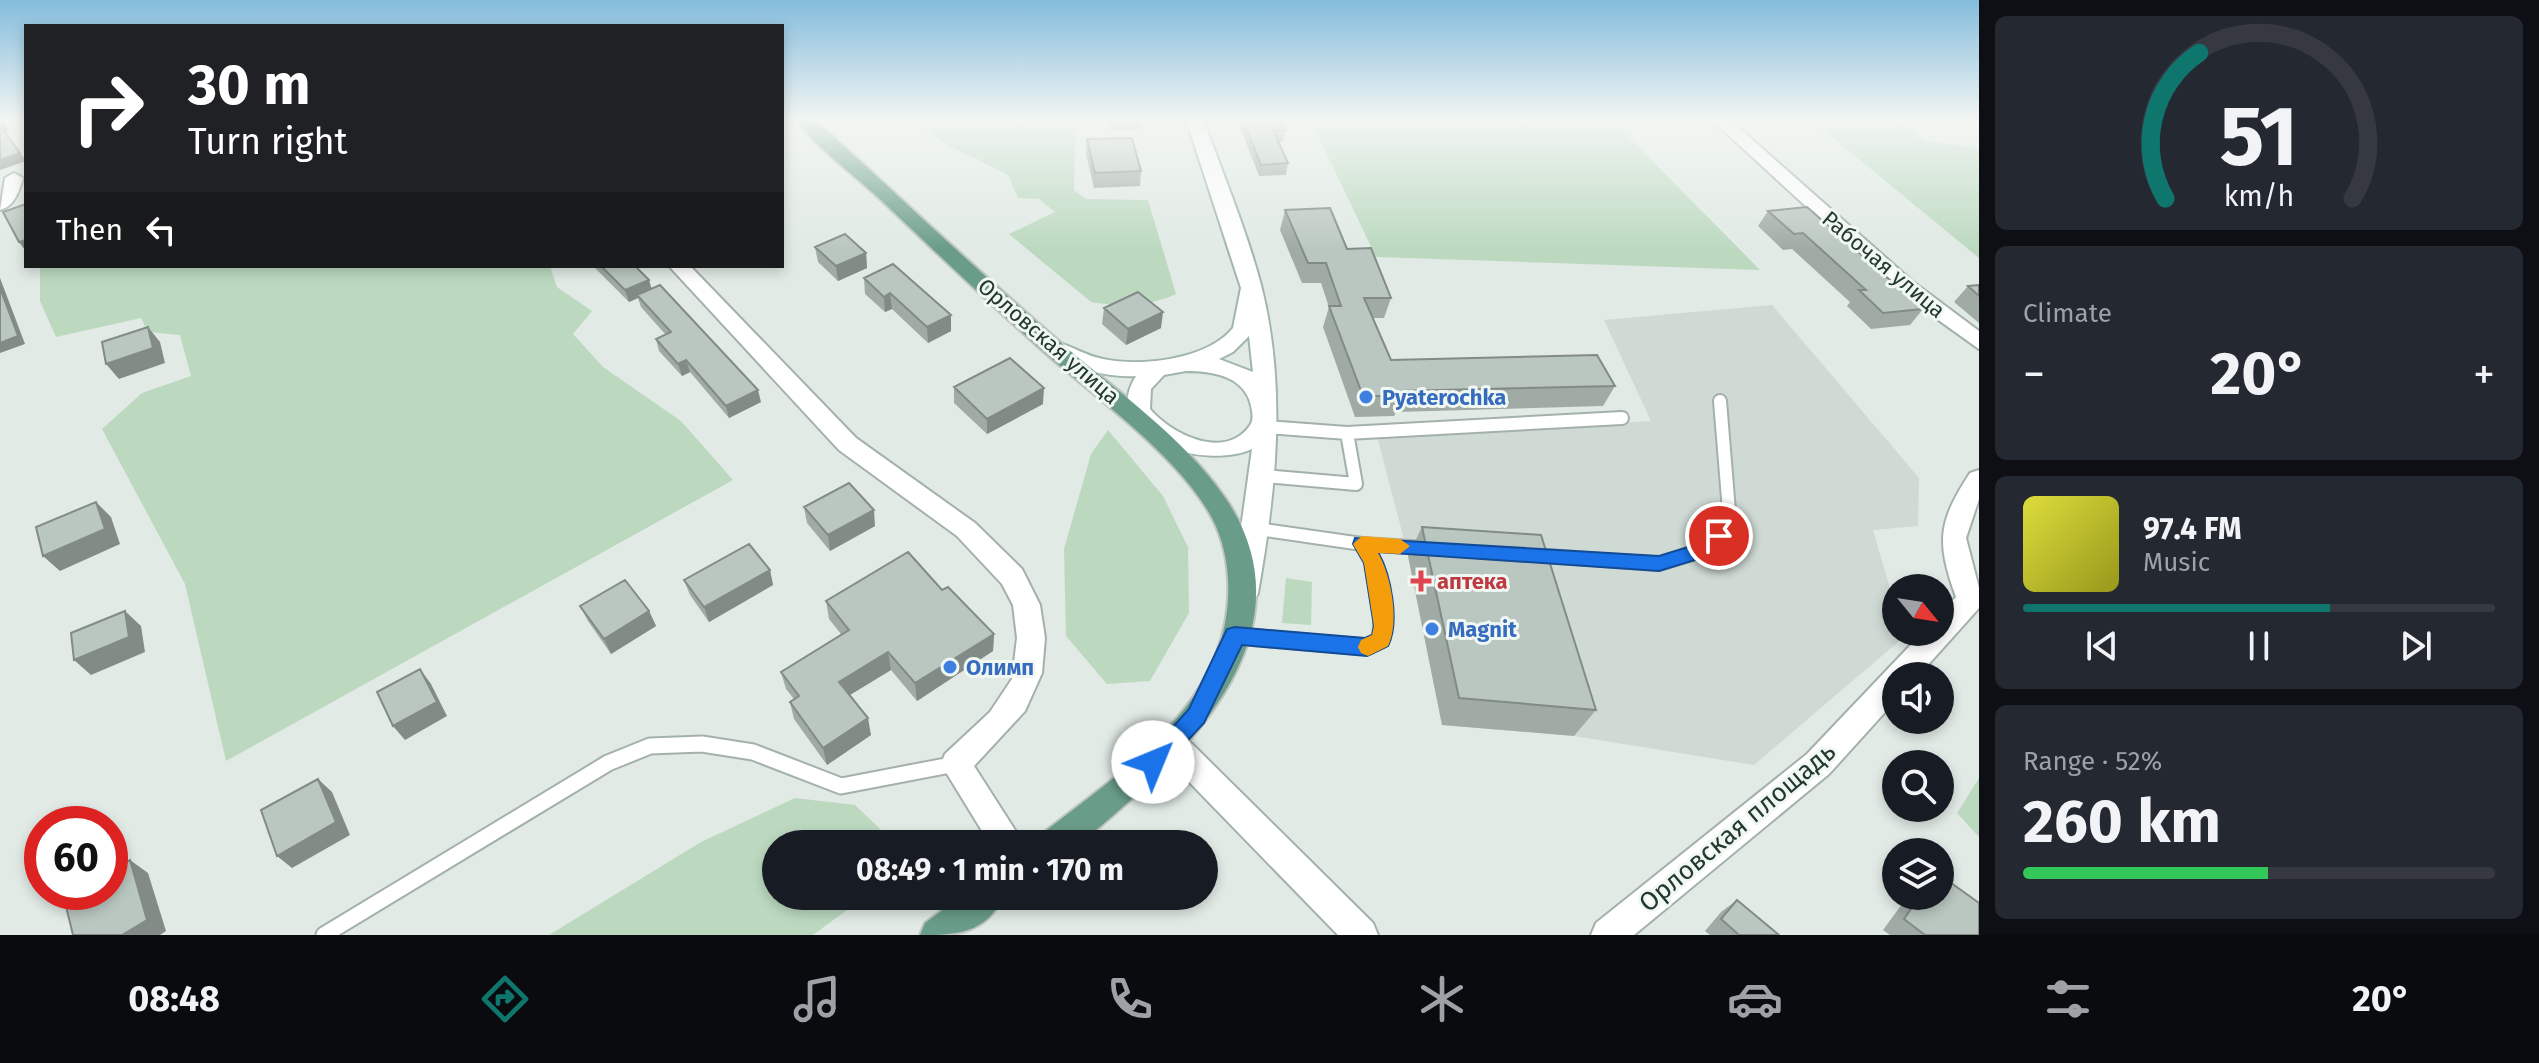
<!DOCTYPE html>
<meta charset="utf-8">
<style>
body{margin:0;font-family:"Fira Sans",sans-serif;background:#242831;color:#f1f3f6;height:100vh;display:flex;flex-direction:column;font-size:30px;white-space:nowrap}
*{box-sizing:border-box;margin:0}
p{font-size:26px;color:#9ea1a6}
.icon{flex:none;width:44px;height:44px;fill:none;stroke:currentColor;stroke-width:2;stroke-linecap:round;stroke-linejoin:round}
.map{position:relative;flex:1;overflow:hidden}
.sheet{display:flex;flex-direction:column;gap:16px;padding:16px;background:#0d0f14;width:560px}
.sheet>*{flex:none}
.banner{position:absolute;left:24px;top:24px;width:760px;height:244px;border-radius:0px;box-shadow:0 4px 12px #0003;background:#202124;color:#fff;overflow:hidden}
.needle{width:52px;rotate:120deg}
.tools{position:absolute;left:1882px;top:574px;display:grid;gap:16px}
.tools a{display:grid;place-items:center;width:72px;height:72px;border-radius:50%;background:#171b24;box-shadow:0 4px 12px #0003;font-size:40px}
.speed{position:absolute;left:24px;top:806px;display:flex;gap:16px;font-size:40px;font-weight:700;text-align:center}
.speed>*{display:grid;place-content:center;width:104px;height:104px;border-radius:50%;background:#171b24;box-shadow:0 4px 12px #0003;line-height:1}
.speed .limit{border:12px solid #d22;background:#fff;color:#111}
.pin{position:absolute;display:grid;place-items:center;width:68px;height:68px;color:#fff;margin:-34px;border:4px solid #fff;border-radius:50%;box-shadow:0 2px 8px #0007}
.me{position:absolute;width:88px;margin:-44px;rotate:45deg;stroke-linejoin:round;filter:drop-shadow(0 0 6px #0008)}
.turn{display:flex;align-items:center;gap:28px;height:168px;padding:0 32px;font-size:36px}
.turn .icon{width:104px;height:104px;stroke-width:2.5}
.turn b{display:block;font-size:56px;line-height:68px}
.then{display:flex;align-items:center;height:76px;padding:0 32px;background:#0003;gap:16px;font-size:30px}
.big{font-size:60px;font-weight:700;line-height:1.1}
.sheet .tile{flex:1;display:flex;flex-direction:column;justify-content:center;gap:12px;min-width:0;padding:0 28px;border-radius:12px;background:#242831}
.sheet .dial{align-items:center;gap:0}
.dial svg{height:208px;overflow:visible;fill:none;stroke:#363941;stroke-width:7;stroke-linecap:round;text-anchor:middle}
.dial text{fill:#f1f3f6;stroke:none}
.song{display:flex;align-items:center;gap:24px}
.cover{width:96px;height:96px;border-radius:12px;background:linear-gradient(135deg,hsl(60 70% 55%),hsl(60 70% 35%))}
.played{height:8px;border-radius:4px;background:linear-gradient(90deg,#0f766e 65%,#363941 65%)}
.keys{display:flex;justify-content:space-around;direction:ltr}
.heat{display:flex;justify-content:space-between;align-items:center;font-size:44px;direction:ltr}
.charge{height:12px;border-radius:6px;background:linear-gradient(90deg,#34c759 52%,#363941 0)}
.trip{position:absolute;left:762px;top:830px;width:456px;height:80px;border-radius:40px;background:#171b24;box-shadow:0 4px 12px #0003;font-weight:700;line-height:80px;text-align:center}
.menu{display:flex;height:128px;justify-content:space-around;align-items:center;background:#090b0e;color:#9ea1a6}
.menu .icon{width:56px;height:56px}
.menu .current{color:#0f766e}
.menu b{font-size:36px;color:#f1f3f6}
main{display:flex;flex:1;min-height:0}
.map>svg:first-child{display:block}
</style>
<main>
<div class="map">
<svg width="1979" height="935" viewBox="0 0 1979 935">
<rect width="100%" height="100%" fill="#e1eae5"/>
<path fill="#cfdad4" d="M1772 305 1919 478 1918 526 1873 530 1896 609V632H1903L1904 637 1754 765 1574 736 1442 725 1408 555 1377 436 1651 421 1604 320Z"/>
<path fill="#bcd9c0" d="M911 119H1076L1074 190 1086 199 1148 200 1176 294C1151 306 1119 307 1091 302L1009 234 1055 212 1039 199 1018 198 1008 175 944 143Z
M1310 119H1611L1760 270 1376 257Z
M1810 119H1897L1924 141 1979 148V258Z
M40 266H550L557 287 592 311 573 334 603 367 681 421 733 480 226 761 185 584 102 429 142 393 191 376 180 335 148 332 141 318 56 337 40 301Z
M1108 430 1163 496 1188 547 1189 613 1150 681 1107 684 1066 636 1064 549 1091 454Z
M1286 578 1312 582 1311 625 1282 623Z
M1979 778V837L1957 813Z
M795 798 855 805 896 844H776V896H866L813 935H549L701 842Z"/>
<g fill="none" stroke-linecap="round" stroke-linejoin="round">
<defs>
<path id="service-far1" d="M1266 427 1347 433 1622 418
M1264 476 1356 484 1347 433
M1258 529 1362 544 1373 565 1382 601
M1362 544 1427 548
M1533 555 1659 564 1708 549 1730 523 1720 401"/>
<path id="service" d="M1235 636 1367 647 1381 640 1382 599
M324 935 608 763 650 746 702 744 753 752 841 786 956 764"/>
<path id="minor" d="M1711 119H1729L1912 281 1979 331V349L1898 291Z
M14 173 23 178C19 191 15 206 0 210L5 178Z
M669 266H690L856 438 975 523 1022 569 1040 605 1045 638 1042 673 1025 711 974 766 1024 844H990L941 764 945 754 990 712 1012 679 1017 638 1013 605 1002 584 957 536 839 450Z
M1979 470V499L1966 538 1979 588V608L1918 676H1896V700L1829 774 1634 935H1591L1596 923 1807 754 1923 632H1940V614L1956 597C1936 542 1938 522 1970 473Z
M1172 731 1182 734 1373 923 1378 935H1338L1162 754 1157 744 1162 734Z"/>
<path id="secondary" d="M1186 119H1203C1223 174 1246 229 1261 285 1287 387 1276 491 1258 593L1254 601 1245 604 1236 601 1232 593 1252 449C1207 470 1096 441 1136 376 1105 378 1076 368 1048 354L1045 349 1056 342C1072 346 1086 356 1103 359 1141 367 1207 360 1233 328L1241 288ZM1249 336 1253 372 1219 359 1233 352ZM1186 371C1215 371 1248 377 1252 411 1253 417 1253 423 1248 428 1222 460 1170 433 1150 409L1151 389 1164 375Z"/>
<path id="primary" d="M796 119H814C896 193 976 270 1060 342 1116 391 1184 437 1226 499 1319 637 1176 765 1079 844H1038L1043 833C1105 784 1189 729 1217 652 1233 610 1233 556 1211 516 1178 457 1103 403 1052 359 994 308 939 255 883 202 857 177 816 148 796 119Z
M961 896H1003C987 934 955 935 920 935L925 923Z"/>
</defs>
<use href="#service-far1" stroke="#a4b1ab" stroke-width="16"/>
<use href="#service" stroke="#a4b1ab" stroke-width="19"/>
<use href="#minor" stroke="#a4b1ab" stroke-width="4"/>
<use href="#secondary" stroke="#a1b5ab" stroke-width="4"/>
<use href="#primary" stroke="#bdc4c1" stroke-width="4"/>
<use href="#service-far1" stroke="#fff" stroke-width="12"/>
<use href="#service" stroke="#fff" stroke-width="15"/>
<use href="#minor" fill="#fff" fill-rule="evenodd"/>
<use href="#secondary" fill="#fff" fill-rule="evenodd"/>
<use href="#primary" fill="#699c89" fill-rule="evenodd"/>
</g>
<path fill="#a0aba5" d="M1108 119H1141L1139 129 1111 130Z
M1237 119H1280L1285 130 1283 142H1278L1288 163 1286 175 1259 176Z
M1087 139 1141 171 1140 186 1094 188 1086 154Z
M1285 210 1347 249 1391 298 1384 318H1373L1391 360 1615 386 1603 406 1396 412 1394 416 1355 417 1323 327 1329 307 1321 283H1302L1280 230Z
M1768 211 1923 309 1910 325 1871 329 1847 306 1850 302 1792 249 1783 250 1758 226Z
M815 247 866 253 867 268 838 281 818 262Z
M593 266H635L649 280 652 289 761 402 729 418 690 372 682 376 659 351 656 339 666 335 641 307 638 298 629 302Z
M864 278 951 331 928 343 892 309 885 312 865 294Z
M1979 285V323L1954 302 1968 286Z
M1104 308 1161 328 1126 345 1102 324Z
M954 387 1043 404 987 434 954 403Z
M804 507 875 526 830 551 807 523Z
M1422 527 1596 710 1574 736 1442 725 1408 556Z
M770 570 773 585 709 622 690 595 684 580Z
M942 590 994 634 993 651 917 701 891 670 850 695 871 735 827 765 794 719 790 702 794 699 786 689 781 672 841 634 829 619 826 601Z
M580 606 649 611 656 626 611 654 588 621Z
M1908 896H1940L1979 935H1890L1883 930Z
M1737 900 1779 935H1710L1705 931 1721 912Z"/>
<path fill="#828b86" d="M1 119 10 131 5 132 26 161 0 170Z
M26 240V250H25L19 242Z
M866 253 867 268 838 281 836 266Z
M0 278 25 344 0 353Z
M649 280 652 292 637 295 638 298 629 302 625 290Z
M890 293 892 309 885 312 884 297Z
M1163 312 1161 328 1126 345 1128 329Z
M951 315V331L928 343 927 327Z
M148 327 160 342 165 363 119 379 106 364Z
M686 360 690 372 682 376 678 364Z
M1044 388 1043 404 987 434V419Z
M758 390 761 402 729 418 726 406Z
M96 502 111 517 120 544 60 571 43 556Z
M874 510 875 526 830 551 828 535Z
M770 570 773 585 709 622 704 607Z
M125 611 141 626 145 652 91 675 74 660Z
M649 611 656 626 611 654 604 639Z
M994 634 993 651 917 701 915 683Z
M888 652 891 670 843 699 839 682Z
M420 669 431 684 447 716 405 740 393 726Z
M868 718 871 735 827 765 823 748Z
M318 779 332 792 350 835 292 868 277 856Z
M130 860 148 873 166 931 160 935H122Z"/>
<path fill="#bac7c0" stroke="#828b86" stroke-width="2" d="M1243 119H1280L1285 130H1273L1288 163 1261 165Z
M0 126 20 153 0 160Z
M1132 138 1141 171 1095 173 1087 139Z
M26 204V240L19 242 3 212Z
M1807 207 1923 309 1883 313 1859 290H1866L1803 233 1794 234 1768 211Z
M1330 208 1347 249 1371 248 1391 298H1364L1391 360 1597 355 1615 386 1400 391 1402 396H1363L1329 306H1341L1326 263H1308L1285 210Z
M845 234 866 253 836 266 815 247Z
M893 264 951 315 927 327 890 293 884 297 864 278Z
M601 266H635L649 280 625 290Z
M660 285 758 390 726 406 686 360 678 364 656 339 671 332 637 295Z
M1979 285V296L1968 286Z
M0 288 18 336 0 343Z
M1138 292 1163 312 1128 329 1104 308Z
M148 327 153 348 106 364 102 342Z
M1010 358 1044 388 987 419 954 387Z
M849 483 874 510 828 535 804 507Z
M96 502 105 529 43 556 36 527Z
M1422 527 1541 535 1596 710 1459 698Z
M749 544 770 570 704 607 684 580Z
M908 552 942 590 948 587 994 634 915 683 888 652 839 682 868 718 823 748 790 702 799 696 781 672 849 630 826 601Z
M625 580 649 611 604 639 580 606Z
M125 611 129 637 74 660 71 633Z
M420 669 437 702 393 726 377 692Z
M318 779 336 822 277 856 261 810Z
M130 860 147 920 122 935H73L64 898 74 892H110V872Z
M1940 875 1979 903V935H1925L1904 919 1920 896H1940Z
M1737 900 1779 935H1739L1721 919Z"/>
<linearGradient id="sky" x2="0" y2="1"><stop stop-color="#84bcdc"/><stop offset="0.48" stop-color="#f2f6f3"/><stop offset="1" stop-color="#f2f6f3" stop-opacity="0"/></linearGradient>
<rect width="1979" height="250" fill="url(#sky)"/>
<path fill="#1a73e8" stroke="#114b97" stroke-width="2" d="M1719 528 1729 536 1715 554 1659 571 1378 552C1391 575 1400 622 1388 646L1367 656 1242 645 1204 723 1161 769 1153 772 1145 769 1142 762 1189 709 1227 629 1235 627 1365 638 1372 635 1374 626 1364 563 1353 544 1355 538 1659 556 1701 543Z"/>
<path fill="#f59e0b" d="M1362 536 1400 539 1410 546 1400 554 1378 553C1391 575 1400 622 1388 646L1368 656 1361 653 1358 647 1361 640 1372 635 1374 626 1364 563 1353 544Z"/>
<g fill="#3f7fe0" stroke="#f1f7f3" stroke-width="3">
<circle cx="1366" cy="397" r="8"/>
<circle cx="1432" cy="629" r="8"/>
<circle cx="950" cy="667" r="8"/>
</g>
<path fill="#e0444e" stroke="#f1f7f3" stroke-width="3" d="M1417 569h8v8h8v8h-8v8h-8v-8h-8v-8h8z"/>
<g text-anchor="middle" stroke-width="6" stroke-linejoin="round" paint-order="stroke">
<g font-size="22" fill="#233930" stroke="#f1f7f3">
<text transform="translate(1884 264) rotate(40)" y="8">Рабочая улица</text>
<text transform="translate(1049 341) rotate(41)" y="8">Орловская улица</text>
</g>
<g font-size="22" font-weight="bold" fill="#366cbe" stroke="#f1f7f3" text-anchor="start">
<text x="1382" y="405">Pyaterochka</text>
<text x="1448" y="637">Magnit</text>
<text x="966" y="675">Олимп</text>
</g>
<g font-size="22" font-weight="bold" fill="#be3a42" stroke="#f1f7f3" text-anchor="start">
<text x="1437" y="589">аптека</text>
</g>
<g font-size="26" fill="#233930" stroke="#f1f7f3">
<text transform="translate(1737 827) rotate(-40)" y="9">Орловская площадь</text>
</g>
</g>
</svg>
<div class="tools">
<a><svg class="needle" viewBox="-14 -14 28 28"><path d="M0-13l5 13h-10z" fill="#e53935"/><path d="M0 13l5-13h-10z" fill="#9ea1a6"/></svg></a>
<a><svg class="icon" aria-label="sound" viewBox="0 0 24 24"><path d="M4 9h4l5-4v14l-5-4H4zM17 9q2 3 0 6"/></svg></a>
<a><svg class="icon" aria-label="search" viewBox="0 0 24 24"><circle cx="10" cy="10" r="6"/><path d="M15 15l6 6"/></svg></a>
<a><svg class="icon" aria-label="layers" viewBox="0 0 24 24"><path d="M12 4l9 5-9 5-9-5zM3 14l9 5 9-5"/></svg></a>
</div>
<div class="speed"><div class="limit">60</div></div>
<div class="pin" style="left:1719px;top:536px;background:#d93025"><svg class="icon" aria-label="arrive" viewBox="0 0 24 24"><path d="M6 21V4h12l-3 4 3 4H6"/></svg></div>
<svg class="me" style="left:1153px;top:762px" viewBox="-20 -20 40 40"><circle r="19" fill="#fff"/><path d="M0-13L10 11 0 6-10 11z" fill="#1a73e8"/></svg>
<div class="trip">08:49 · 1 min · 170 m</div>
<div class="banner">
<div class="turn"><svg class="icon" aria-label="right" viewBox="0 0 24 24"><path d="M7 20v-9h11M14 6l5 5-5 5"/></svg><div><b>30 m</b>Turn right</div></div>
<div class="then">Then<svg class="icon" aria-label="left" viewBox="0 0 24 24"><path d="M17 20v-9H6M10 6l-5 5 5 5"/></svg></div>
</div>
</div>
<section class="sheet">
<div class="tile dial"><svg viewBox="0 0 100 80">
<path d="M14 69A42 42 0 1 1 86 69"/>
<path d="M14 69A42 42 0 0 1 27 13" stroke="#0f766e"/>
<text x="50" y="56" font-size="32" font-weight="700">51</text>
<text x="50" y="72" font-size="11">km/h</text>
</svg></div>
<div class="tile"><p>Climate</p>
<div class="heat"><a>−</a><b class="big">20°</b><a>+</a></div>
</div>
<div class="tile">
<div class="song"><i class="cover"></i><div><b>97.4 FM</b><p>Music</p></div></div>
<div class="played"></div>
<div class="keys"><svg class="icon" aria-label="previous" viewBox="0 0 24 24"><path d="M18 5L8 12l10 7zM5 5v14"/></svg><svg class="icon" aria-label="pause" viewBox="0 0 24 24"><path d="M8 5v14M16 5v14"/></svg><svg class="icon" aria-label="next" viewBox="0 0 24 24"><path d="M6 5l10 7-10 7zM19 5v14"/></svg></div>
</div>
<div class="tile"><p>Range · 52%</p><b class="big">260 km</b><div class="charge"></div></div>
</section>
</main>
<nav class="menu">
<b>08:48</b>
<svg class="icon current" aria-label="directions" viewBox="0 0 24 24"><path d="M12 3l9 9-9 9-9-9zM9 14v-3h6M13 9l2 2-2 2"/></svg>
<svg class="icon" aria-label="music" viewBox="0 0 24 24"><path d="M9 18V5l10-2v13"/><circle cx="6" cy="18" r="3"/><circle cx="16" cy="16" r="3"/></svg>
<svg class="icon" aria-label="phone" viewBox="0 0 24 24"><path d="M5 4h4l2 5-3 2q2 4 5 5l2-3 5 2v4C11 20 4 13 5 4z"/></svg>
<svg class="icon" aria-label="climate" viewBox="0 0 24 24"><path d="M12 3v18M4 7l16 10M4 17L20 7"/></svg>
<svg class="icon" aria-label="car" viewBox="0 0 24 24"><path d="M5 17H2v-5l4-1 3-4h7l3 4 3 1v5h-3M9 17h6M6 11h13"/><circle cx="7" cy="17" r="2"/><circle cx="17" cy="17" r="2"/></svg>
<svg class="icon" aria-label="filters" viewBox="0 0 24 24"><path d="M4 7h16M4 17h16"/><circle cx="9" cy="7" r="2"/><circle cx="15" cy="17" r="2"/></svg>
<b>20°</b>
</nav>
